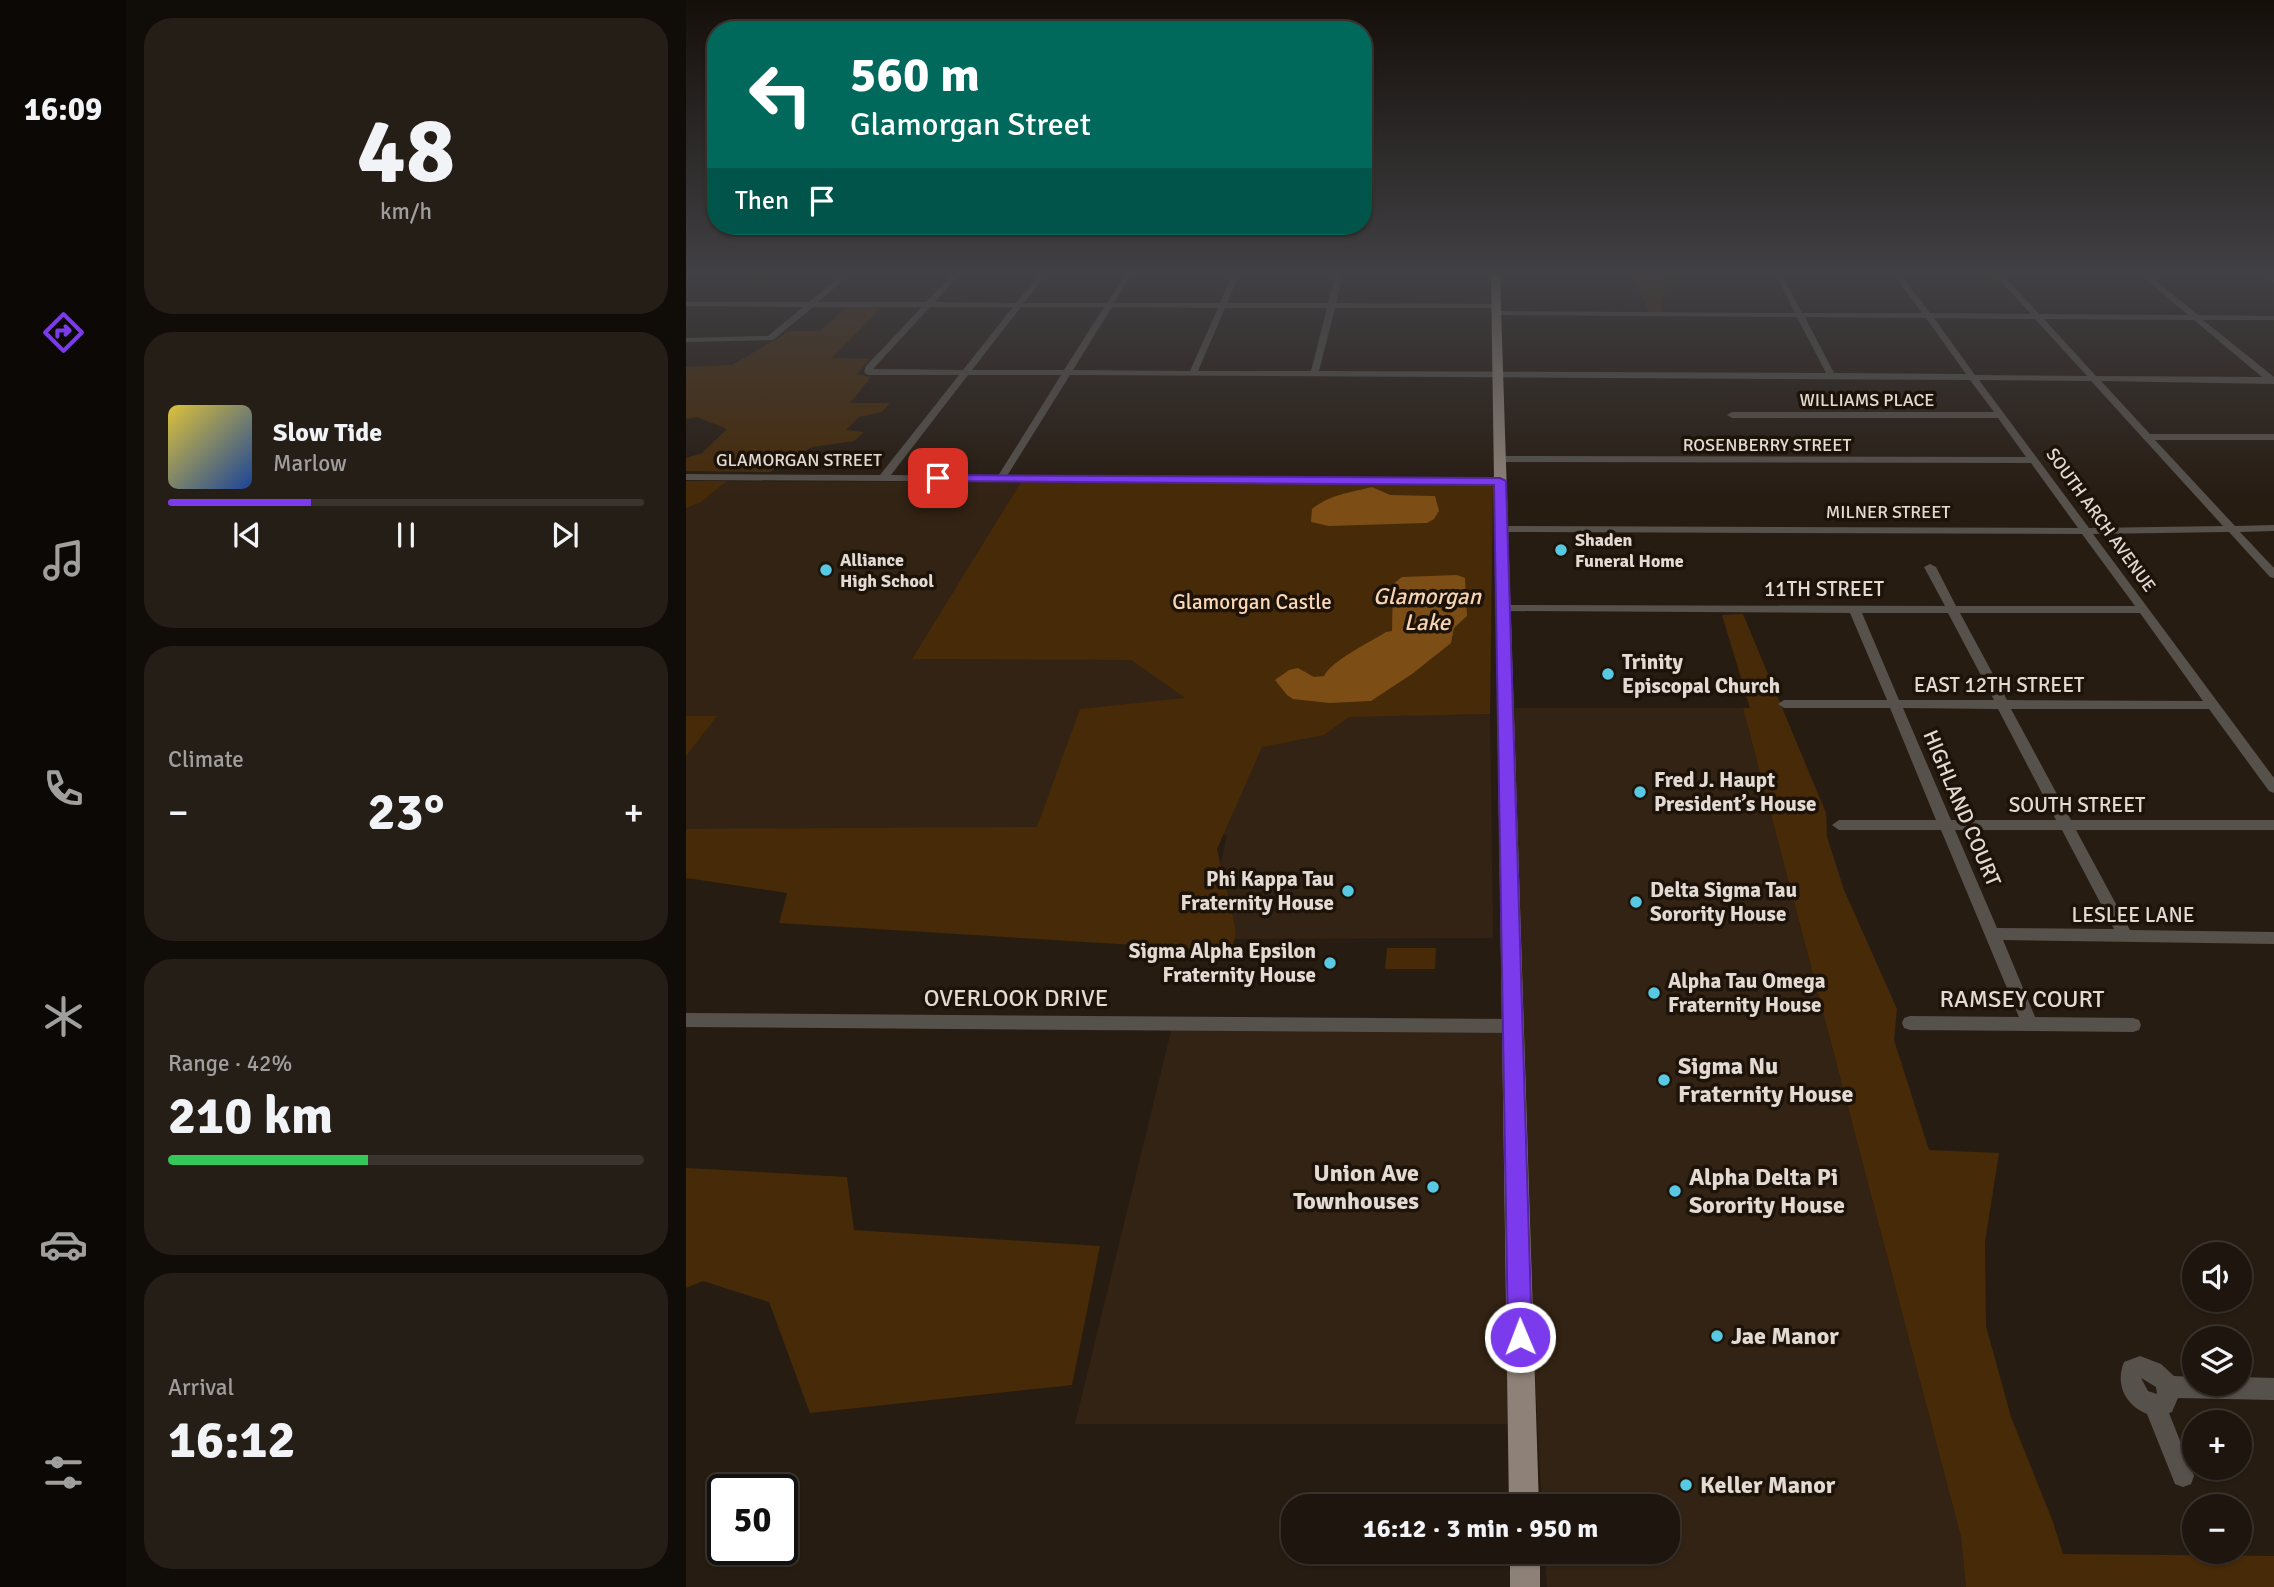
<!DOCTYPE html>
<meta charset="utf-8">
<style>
body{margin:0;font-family:Signika,sans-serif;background:#251e17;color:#f1f3f6;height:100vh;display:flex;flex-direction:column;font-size:26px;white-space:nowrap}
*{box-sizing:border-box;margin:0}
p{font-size:23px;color:#a09f9e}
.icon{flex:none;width:38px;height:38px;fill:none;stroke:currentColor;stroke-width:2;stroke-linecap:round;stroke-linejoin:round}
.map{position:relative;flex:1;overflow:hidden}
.sheet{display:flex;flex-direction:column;gap:18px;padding:18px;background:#100c08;width:560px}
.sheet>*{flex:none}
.guide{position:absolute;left:21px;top:21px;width:665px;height:214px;border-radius:28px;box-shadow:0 2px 5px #0004,0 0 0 2px #3b342e;background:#00695c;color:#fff;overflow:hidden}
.fabs{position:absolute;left:1496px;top:1242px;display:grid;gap:14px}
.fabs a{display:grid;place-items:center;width:70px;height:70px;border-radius:50%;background:#1d150e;box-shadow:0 2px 5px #0004,0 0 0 2px #3b342e;font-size:35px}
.speed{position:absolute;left:21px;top:1474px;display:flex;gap:14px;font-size:35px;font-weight:700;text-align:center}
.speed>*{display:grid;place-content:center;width:91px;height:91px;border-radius:50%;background:#1d150e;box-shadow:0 2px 5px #0004,0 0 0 2px #3b342e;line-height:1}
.speed .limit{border:4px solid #111;border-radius:10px;background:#fff;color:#111}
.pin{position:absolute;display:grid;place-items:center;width:60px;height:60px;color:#fff;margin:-30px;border-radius:14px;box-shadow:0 4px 10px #0006}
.me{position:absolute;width:77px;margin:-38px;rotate:359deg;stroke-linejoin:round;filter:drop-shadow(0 0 5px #0008)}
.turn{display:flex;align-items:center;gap:24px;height:147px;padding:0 28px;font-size:32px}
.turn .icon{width:91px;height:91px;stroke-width:2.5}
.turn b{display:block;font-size:49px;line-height:60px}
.then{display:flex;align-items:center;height:66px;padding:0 28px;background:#0003;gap:14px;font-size:26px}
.big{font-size:52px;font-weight:700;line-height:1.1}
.sheet .tile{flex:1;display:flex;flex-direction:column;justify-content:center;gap:10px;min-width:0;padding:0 24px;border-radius:28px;background:#251e17}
.sheet .dial{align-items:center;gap:0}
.dial b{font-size:91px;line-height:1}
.song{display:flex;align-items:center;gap:21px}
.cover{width:84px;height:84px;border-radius:10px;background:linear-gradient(135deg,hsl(50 70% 55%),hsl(220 70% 35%))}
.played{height:7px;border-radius:4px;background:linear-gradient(90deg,#7c3aed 30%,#3b342e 30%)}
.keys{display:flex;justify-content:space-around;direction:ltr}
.heat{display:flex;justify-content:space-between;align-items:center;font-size:38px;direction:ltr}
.charge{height:10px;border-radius:5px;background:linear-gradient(90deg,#34c759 42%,#3b342e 0)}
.trip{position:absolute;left:595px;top:1494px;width:399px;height:70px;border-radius:28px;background:#1d150e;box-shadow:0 2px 5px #0004,0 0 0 2px #3b342e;font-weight:700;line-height:70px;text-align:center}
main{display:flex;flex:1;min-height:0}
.dock{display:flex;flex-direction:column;width:126px;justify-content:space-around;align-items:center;background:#0c0806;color:#a09f9e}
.dock .icon{width:49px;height:49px}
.dock .selected{color:#7c3aed}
.dock b{font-size:32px;color:#f1f3f6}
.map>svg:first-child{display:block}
</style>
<main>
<nav class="dock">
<b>16:09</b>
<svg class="icon selected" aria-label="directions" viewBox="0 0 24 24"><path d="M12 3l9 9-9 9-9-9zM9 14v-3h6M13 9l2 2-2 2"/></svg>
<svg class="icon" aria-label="music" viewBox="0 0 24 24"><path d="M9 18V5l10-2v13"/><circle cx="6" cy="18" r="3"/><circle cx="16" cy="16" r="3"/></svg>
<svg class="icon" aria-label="phone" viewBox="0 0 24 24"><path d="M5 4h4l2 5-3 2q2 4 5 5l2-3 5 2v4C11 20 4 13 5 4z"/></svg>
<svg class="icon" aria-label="climate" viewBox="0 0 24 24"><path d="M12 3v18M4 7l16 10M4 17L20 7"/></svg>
<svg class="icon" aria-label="car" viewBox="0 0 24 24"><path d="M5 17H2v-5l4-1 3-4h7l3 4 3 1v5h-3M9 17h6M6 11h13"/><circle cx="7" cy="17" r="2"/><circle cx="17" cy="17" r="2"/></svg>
<svg class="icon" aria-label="filters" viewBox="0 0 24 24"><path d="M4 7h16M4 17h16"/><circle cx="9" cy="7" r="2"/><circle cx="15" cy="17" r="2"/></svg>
</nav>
<section class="sheet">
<div class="tile dial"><b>48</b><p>km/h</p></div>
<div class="tile">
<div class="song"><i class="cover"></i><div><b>Slow Tide</b><p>Marlow</p></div></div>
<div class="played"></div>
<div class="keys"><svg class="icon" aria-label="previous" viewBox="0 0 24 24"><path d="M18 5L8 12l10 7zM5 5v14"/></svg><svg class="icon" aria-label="pause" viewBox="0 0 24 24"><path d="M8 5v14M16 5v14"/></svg><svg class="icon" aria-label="next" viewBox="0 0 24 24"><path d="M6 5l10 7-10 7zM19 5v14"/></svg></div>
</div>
<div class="tile"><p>Climate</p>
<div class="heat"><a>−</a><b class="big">23°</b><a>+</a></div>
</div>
<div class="tile"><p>Range · 42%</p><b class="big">210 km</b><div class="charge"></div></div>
<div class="tile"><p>Arrival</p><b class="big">16:12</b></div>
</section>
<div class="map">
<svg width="1588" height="1587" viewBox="0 0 1588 1587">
<rect width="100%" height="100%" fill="#271c12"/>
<path fill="#332314" d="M0 481 335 482 227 659 445 660 530 719 804 714 807 938 519 939 541 835 0 834Z
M820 708H1057L1275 1537 1280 1587H861L859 1552H982V1507H856L826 946Z
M487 1023 828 1026 836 1424H389Z"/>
<path fill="#472a07" d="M946 275H976L980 290 974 302 976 312H963Z
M197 306 146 358 184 359 171 374 185 377 164 403H204L196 412 173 417 160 430 178 432 168 441 126 447 84 472 0 471V458L16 453 41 429 11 417 0 419V367L46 365 104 331H134L161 307Z
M0 481H41L15 502 0 508Z
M335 482 807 484 804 714 663 717 638 735 576 747 531 849 550 931 546 951 93 923 101 893 0 878V829L351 827 394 709 499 698 445 660 226 659Z
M1057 614 1140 813 1141 837 1158 890 1211 1009 1208 1040 1243 1150 1313 1153 1299 1242 1300 1326 1325 1417 1367 1522 1377 1554 1588 1556V1587H1280L1275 1537 1057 708H1064L1036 615Z
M0 716H31L0 756Z
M701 948H750L749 969H699Z
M0 1168 161 1177 168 1230 414 1246 386 1385 124 1413 83 1302 17 1281 0 1288Z"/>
<path fill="#7c4d15" d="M686 487 704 495 749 496 753 511 748 519 741 523 643 526 625 522 626 509C645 494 663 493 686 487Z
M771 575 779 578 781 616 768 628 765 643 726 674 685 701 643 703 607 699 601 695 589 680 603 670 612 668 628 677 638 676C646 660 683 643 700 632L706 631 707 584 716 577Z"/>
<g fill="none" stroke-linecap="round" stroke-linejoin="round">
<path fill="#56514b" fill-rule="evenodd" d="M156 275H164L132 302H240L266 275H273L249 302 330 303 353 275H359L338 303H421L439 275H445L428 303H534L546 275H553L541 303H642L649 275H656L650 303 810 304 814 306 810 308H649L633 371 1140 373 1111 317 810 315 806 313 810 311 1109 313 1090 275H1096L1116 313H1236L1208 275H1215L1244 313 1345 314 1309 275H1317L1353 314 1502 315 1455 275H1463L1512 315 1588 316V320H1517L1588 377V384L1415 381 1464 434H1588V440H1469L1549 526 1588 525V531L1554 532 1588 568V578L1584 577 1543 532 1407 534 1588 778V793L1583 791 1523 709H1325L1385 820H1588V830H1390L1444 930 1588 932V944L1317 940 1349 1017 1447 1018 1453 1020 1455 1025 1453 1030 1447 1032 1224 1030 1218 1028 1216 1023 1218 1018 1224 1016 1333 1017 1255 830H1153L1146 825 1153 820H1250L1204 708H1098L1092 704 1098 700H1201L1164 613 817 611 811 608 817 605 1259 606 1238 567 1244 564 1250 567 1270 606H1449L1396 534 815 532 810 529 815 526 1392 528 1345 463 813 462 808 459 813 456 1340 457 1312 418H1046L1041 415 1046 412H1308L1284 380 384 375 321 476 814 478 819 481 814 484 0 480V474L194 475 273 375H182L178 372 180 366 236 307H127L87 340 0 342V338L82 336 117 307 0 306V302H123ZM244 307H327L277 370 187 369ZM335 307H418L378 370H286ZM426 307 532 308 504 371 387 370ZM539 308H641L625 371H512ZM1119 317 1240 318 1280 374 1148 373ZM1248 318 1349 319 1401 376 1289 375ZM1358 319 1508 320 1576 377 1410 376ZM282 375H375L312 476 205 475ZM1293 380 1405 381 1537 526 1403 528ZM1176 613H1262L1308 700H1213ZM1274 613H1454L1517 701 1321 700ZM1217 708 1312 709 1370 820H1265ZM1269 830H1376L1428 929 1311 928Z
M1575 275H1583L1588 278V283Z
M0 1013 828 1019 834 1021 837 1026 834 1031 828 1033 0 1027Z
M1454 1356 1475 1364 1488 1376 1508 1377V1384H1554V1377L1588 1378V1400L1492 1398 1486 1412 1483 1413 1508 1476 1505 1484 1497 1487 1489 1484 1461 1414C1439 1405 1429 1384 1438 1362ZM1455 1378 1470 1387 1471 1394 1462 1391Z"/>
<path fill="#8e8278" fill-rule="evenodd" d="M805 275H814L853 1507H823Z
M824 1552H854V1587H824Z"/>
</g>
<linearGradient id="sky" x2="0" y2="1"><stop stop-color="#150f0a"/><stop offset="0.55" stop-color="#414044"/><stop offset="1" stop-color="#414044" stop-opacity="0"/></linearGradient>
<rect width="1588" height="497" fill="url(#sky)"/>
<path fill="#7c3aed" stroke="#51269a" stroke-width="2" d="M248 475 814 478 820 481 846 1337 843 1345 834 1349 826 1345 822 1337 808 485 252 481 246 478Z"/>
<g fill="#58c9e3" stroke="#1d1309" stroke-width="2.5">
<circle cx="875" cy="550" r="7"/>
<circle cx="140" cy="570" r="7"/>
<circle cx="922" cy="674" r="7"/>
<circle cx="954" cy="792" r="7"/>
<circle cx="662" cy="891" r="7"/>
<circle cx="950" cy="902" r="7"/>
<circle cx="644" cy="963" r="7"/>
<circle cx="968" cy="993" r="7"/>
<circle cx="978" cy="1080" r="7"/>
<circle cx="747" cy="1187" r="7"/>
<circle cx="989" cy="1191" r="7"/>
<circle cx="1031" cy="1336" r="7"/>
<circle cx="1000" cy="1485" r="7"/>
</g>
<g text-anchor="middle" stroke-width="7" stroke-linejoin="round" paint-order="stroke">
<g font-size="18" fill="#e2dad3" stroke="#1d1309">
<text x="1181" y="406">WILLIAMS PLACE</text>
<text x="1081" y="451">ROSENBERRY STREET</text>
<text x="113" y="466">GLAMORGAN STREET</text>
<text x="1202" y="518">MILNER STREET</text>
<text transform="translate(1415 520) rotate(54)" y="6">SOUTH ARCH AVENUE</text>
</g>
<g font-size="18" font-weight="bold" fill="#e2dad3" stroke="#1d1309" text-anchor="start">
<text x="889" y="546">Shaden<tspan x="889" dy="21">Funeral Home</tspan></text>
<text x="154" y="566">Alliance<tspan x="154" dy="21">High School</tspan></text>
</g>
<g font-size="21" fill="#e2dad3" stroke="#1d1309">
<text x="1138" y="596">11TH STREET</text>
<text x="1313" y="692">EAST 12TH STREET</text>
<text x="1391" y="812">SOUTH STREET</text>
<text transform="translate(1276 808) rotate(67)" y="7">HIGHLAND COURT</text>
<text x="1447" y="922">LESLEE LANE</text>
</g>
<g font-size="21" fill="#fad7b6" stroke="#1d1309">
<text x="566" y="609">Glamorgan Castle</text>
</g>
<g font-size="21" font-weight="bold" fill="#e2dad3" stroke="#1d1309" text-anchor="start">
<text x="936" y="669">Trinity<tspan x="936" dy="24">Episcopal Church</tspan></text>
<text x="968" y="787">Fred J. Haupt<tspan x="968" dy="24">President’s House</tspan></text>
<text x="648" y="886" text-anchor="end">Phi Kappa Tau<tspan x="648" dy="24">Fraternity House</tspan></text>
<text x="964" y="897">Delta Sigma Tau<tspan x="964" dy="24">Sorority House</tspan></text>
<text x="630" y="958" text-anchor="end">Sigma Alpha Epsilon<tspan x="630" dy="24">Fraternity House</tspan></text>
<text x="982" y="988">Alpha Tau Omega<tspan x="982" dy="24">Fraternity House</tspan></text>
</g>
<g font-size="23" font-style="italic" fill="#f7d4b3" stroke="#1d1309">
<text x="741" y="604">Glamorgan<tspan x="741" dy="26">Lake</tspan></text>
</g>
<g font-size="24" fill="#e2dad3" stroke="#1d1309">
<text x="330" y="1006">OVERLOOK DRIVE</text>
<text x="1336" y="1007">RAMSEY COURT</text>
</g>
<g font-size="24" font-weight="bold" fill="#e2dad3" stroke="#1d1309" text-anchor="start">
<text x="992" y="1074">Sigma Nu<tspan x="992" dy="28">Fraternity House</tspan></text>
<text x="733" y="1181" text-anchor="end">Union Ave<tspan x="733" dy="28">Townhouses</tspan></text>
<text x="1003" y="1185">Alpha Delta Pi<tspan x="1003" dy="28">Sorority House</tspan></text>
<text x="1045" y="1344">Jae Manor</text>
<text x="1014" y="1493">Keller Manor</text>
</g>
</g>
</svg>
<div class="fabs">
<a><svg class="icon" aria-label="sound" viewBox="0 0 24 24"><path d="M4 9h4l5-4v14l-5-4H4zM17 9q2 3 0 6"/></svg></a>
<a><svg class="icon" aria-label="layers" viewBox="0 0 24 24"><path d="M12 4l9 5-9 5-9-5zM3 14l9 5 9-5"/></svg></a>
<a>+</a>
<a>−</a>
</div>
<div class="speed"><div class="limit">50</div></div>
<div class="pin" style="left:252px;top:478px;background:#d93025"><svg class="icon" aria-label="arrive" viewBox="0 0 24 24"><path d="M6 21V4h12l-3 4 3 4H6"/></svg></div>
<svg class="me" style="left:834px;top:1337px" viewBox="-20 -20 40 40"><circle r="17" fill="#7c3aed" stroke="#fff" stroke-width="3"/><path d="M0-11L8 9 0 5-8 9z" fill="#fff"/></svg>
<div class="trip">16:12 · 3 min · 950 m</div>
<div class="guide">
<div class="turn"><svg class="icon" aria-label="left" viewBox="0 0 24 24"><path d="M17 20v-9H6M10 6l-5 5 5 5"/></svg><div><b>560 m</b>Glamorgan Street</div></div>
<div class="then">Then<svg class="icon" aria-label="arrive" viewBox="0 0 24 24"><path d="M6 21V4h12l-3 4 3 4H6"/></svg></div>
</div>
</div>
</main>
